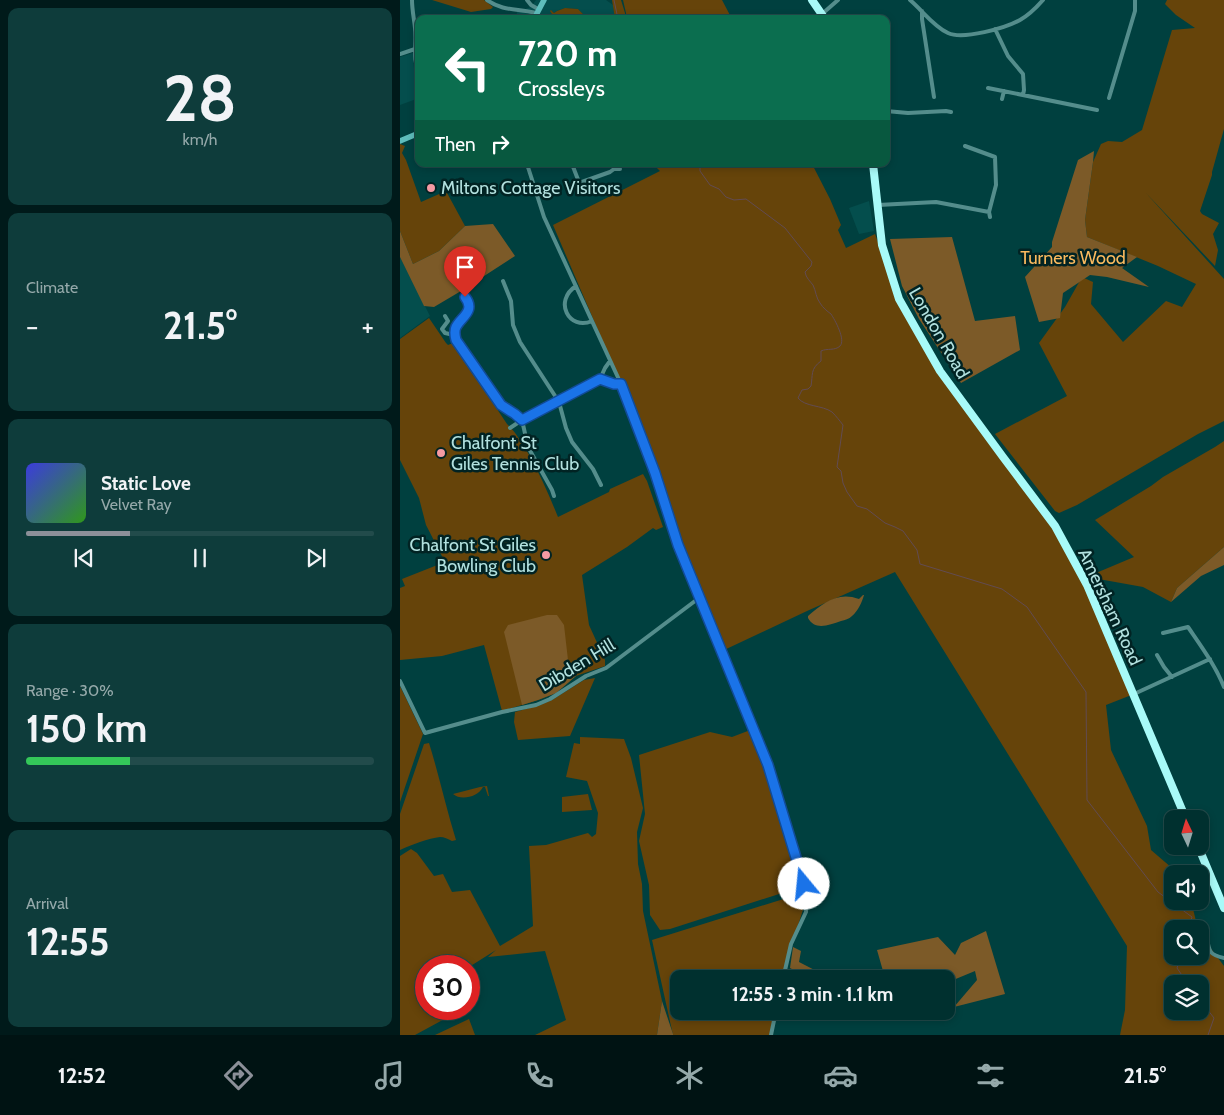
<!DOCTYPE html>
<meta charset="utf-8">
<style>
body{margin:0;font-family:Cabin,sans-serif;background:#0e3c3b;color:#f1f3f6;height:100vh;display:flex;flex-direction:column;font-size:19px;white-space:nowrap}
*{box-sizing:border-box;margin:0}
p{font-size:16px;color:#95a9aa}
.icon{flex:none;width:28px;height:28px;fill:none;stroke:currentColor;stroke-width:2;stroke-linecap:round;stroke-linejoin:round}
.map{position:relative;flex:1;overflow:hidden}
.details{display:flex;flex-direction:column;gap:8px;padding:8px;background:#001a1a;width:400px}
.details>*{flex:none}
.top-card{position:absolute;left:15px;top:15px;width:475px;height:152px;border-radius:10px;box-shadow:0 2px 8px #0003,0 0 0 1px #224b4b;background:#0b6e4f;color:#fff;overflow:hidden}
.needle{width:32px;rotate:356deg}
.tools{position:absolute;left:764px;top:810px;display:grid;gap:10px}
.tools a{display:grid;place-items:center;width:45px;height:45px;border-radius:10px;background:#00302f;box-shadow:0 2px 8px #0003,0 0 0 1px #224b4b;font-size:25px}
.speed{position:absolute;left:15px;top:955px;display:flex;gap:10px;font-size:25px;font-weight:700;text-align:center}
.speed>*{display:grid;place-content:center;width:65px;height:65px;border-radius:50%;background:#00302f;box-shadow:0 2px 8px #0003,0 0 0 1px #224b4b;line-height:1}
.speed .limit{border:8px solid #d22;background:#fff;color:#111}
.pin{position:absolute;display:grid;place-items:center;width:42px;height:42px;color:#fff;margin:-51px -21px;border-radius:50% 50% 50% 0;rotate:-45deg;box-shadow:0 0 5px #0007}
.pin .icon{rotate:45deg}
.me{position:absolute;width:55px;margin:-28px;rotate:343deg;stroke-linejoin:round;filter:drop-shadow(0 0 4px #0008)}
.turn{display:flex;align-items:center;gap:18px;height:105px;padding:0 20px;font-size:22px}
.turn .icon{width:65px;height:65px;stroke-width:2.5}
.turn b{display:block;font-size:35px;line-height:42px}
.then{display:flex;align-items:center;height:48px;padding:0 20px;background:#0003;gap:10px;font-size:19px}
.big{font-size:38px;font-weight:700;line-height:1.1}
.details .widget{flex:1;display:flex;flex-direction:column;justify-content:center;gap:8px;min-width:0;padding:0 18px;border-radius:10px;background:#0e3c3b}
.details .dial{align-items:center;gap:0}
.dial b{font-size:65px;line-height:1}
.song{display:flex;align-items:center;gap:15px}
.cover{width:60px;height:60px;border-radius:8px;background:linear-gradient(135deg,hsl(240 70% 55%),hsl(110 70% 35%))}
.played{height:5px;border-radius:2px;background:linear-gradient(90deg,#8c9099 30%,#224b4b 30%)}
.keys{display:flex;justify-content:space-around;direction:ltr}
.heat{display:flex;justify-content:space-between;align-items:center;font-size:28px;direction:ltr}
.charge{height:8px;border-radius:4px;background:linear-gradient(90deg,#34c759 30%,#224b4b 0)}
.trip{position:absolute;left:270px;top:970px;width:285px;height:50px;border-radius:10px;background:#00302f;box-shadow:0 2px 8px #0003,0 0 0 1px #224b4b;font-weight:700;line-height:50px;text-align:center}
.tabs{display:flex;height:80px;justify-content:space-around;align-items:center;background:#001313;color:#95a9aa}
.tabs .icon{width:35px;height:35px}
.tabs .on{color:#8c9099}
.tabs b{font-size:22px;color:#f1f3f6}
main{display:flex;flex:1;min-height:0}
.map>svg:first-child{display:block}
</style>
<main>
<section class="details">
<div class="widget dial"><b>28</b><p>km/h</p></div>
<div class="widget"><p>Climate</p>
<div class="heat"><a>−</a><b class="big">21.5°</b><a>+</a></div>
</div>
<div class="widget">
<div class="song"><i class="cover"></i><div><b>Static Love</b><p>Velvet Ray</p></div></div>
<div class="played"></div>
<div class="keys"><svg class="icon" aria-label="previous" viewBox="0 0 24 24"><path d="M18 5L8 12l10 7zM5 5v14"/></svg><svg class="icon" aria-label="pause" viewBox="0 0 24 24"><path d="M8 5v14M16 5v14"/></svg><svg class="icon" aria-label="next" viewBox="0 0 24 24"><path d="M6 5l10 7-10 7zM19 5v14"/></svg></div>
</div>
<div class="widget"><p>Range · 30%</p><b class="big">150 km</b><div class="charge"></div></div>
<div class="widget"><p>Arrival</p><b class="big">12:55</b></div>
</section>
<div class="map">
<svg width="824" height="1035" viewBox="0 0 824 1035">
<rect width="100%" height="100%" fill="#00403f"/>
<path fill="#044e4d" d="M136 0H206L213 5 215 19H188L178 9 165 8 157 11 154 13 151 10 152 14 148 19H116L117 12 131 7Z
M13 53 14 68 19 77V98L0 105V57Z
M469 201 474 231 459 234 449 208Z
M0 257 30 316 0 338Z"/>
<path fill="#66440a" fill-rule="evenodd" d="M32 0H84L93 7 91 9 71 12Z
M212 0H221L225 13 226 19H215Z
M223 0H322L332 19H227L226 13Z
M767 0H824V129L812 172V175L800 211 802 214 819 223 813 234 818 250 815 266 745 192 824 279V421L798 434 677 505 659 513 655 511 595 434 667 396 639 343 665 307 682 277 693 282 691 304 723 342 766 301 782 307 796 284 758 266 687 237 685 220 693 162 701 144 708 141 722 142 742 130 772 30 795 28 776 15 765 4Z
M165 8 178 9 188 19H148L152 14 150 11 151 10 154 13 157 11Z
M0 144 5 146 2 153 6 160 21 202 46 191 65 226 39 251 13 264 0 231Z
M253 164H412L430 199 441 225 438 230 446 248 475 234 499 299 546 379 655 526 689 585 734 694 706 705 711 750 747 826 751 850 779 874H772V901H791L798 929H772V956H800V934L824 966V1035H720L725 1010 727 946 495 572 407 611 322 651 278 545 231 398 221 384 153 225 260 171ZM772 984H800V1011H772Z
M29 318 46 343 48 345 53 343 107 424C116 432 121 442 128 453 140 474 149 495 158 517L209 492 210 489 243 474 247 481 263 527 256 530 253 528 227 547 182 575 189 625 205 660V666L176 676 156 693 138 700 102 711 84 645 42 656 0 660V588L5 586 2 579 45 562 26 525 19 498 0 460V339Z
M824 441V547L777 588 771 602 743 587 693 578 696 573 734 557 695 520 751 486 763 477 815 447Z
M195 678 170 736 118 740 114 722 115 712 140 705 152 700 184 680Z
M0 686 23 734 0 802Z
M353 729 375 791 379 821 404 886 270 929 260 930 250 915 249 885 239 841 245 814 239 755 310 732 332 737Z
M180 737 224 739 231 758 243 808 237 832 238 864 242 884 243 911 262 1001 257 1035H135L166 1020 145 951 88 957 96 950 69 967 26 966V1009H63L15 1035H0V856L11 849 17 853 34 876 43 874 52 892 70 890 100 946 133 926 129 846 146 845 188 833 192 837 196 834 198 813 187 781 166 777 174 743 180 744Z
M29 743C39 775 46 808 56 840L52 841C48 839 44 837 40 837 29 838 11 845 0 850V814L24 744Z
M87 786 89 796H88L85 787H83C78 797 61 801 53 794L80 787Z
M188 794 192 810 162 812V797Z
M406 892 407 897 395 935 383 979H279V1011H376L371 1035H273L252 940Z
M69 1019 75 1035H35Z"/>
<path fill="#7c5a28" d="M694 151 693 162 685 220 687 237 737 257 722 268 749 287 707 277 690 275 663 293 660 318 639 322 625 277 652 247V242L678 160Z
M93 224 115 256 61 291 34 307 24 306 0 257V231L13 264 39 251 65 226Z
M552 237 575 321 615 316 620 350 561 383 519 319 502 286 490 239Z
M824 547V565L801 576 771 602 777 588Z
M463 595H464C462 602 458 611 452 616 449 619 445 620 441 621 429 625 415 631 408 618V616C423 603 438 591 459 599Z
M147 615H157L164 625 168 660 176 676 156 693 138 700 122 705 104 632 108 625Z
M586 931 605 994 554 1007 577 980 575 971 546 983V979H479L485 978 477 950 538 937 555 955 561 943Z
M393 947 401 951 399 962 432 979H411L390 968Z
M262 1001 273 1034V1035H257Z"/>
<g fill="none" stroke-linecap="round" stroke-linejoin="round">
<path stroke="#624b52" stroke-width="1" d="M214 0 218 19
M300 164V171L310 185 319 189 326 197 334 200 346 199 385 228 412 262 411 266 405 272C406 278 410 281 413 285 416 291 416 298 420 303 423 308 427 311 431 314 435 320 446 340 440 346 435 351 427 348 421 351V361C410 369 413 375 411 386L408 389 402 390 398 398C405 407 422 405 432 412 436 416 440 421 443 425L437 467 441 471 443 483 447 492 457 506 467 509 485 523 495 527 503 531 517 550 520 564 602 589 627 607 686 692 687 800 758 892 792 917 788 929
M781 956 777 968 788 984
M800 1000 814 1018 808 1035"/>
<path stroke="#548d8c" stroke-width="4" d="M12 0C12 10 14 18 15 28 17 43 12 59 19 73
M87 0C104 12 118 8 136 13
M127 0 131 5 138 9
M510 0C523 11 533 26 548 33 563 40 606 28 620 20 629 15 636 8 643 0
M522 11V19L534 97
M422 14 438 0
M595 29 608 56 623 74 624 90 623 95
M0 54 15 49
M588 88 697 110
M709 98 735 11V0
M602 99 604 91
M486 111 508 113 546 111 551 112
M565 146 595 157 596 185 589 212 590 217
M127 164 144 217 221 384 255 473 278 545 368 765 407 897 406 912 391 944 383 979
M172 164 182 190
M179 183 210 172 214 169H220
M478 205 536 202 589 212
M103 281 111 301 113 325 120 342 159 402 166 428 172 442 193 469 201 485
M176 286C153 301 169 331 192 321
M65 297C76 312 61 317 56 327 54 331 55 336 56 340L101 405 115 414 122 420 128 447 152 490 154 496
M45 316 48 321 42 329 45 333 54 335
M200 379 214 384H221
M110 428 122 420 200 379 205 368 210 361
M763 633 788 627C801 646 815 665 824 687
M757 655 764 667 772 677
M0 681 25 733 102 712 136 705 150 699 186 676 206 668 299 598
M734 694 810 659
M807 938C809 952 810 955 824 958
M371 1035 376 1011"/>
<path stroke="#5ebdbc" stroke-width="5.5" d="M134 19 144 0
M0 141 19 133"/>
<path stroke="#a8faf8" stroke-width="8" d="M412 0 425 19
M473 164 482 245 499 299 540 371 603 457 655 526 687 585 786 819
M798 846 824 908"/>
</g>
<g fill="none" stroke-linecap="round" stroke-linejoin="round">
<defs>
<path id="route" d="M65 297C76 311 61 317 56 327 54 331 55 336 56 340L101 405 115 414 122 420 200 379 214 384H221L255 473 278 545 368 765 404 884"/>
</defs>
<use href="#route" stroke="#114b97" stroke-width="12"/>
<use href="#route" stroke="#1a73e8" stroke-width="9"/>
</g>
<g fill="#f49aa3" stroke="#012323" stroke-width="2">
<circle cx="31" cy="188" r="5"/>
<circle cx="41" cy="453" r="5"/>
<circle cx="146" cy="555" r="5"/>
</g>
<g text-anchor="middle" stroke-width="5" stroke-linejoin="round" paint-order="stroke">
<g font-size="18" fill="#b2e1df" stroke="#012323" text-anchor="start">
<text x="41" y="194">Miltons Cottage Visitors</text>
<text x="51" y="449">Chalfont St<tspan x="51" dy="21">Giles Tennis Club</tspan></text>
<text x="136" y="551" text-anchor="end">Chalfont St Giles<tspan x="136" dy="21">Bowling Club</tspan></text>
</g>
<g font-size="18" fill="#faba5f" stroke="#012323">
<text x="673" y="264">Turners Wood</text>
</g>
<g font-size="18" fill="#b2e1df" stroke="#012323">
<text transform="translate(539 333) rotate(60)" y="6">London Road</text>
<text transform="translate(710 607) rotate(65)" y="6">Amersham Road</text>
<text transform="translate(177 665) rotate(-31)" y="6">Dibden Hill</text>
</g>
</g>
</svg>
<div class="tools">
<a><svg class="needle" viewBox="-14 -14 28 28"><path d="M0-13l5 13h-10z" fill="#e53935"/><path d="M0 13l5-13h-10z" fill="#95a9aa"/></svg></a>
<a><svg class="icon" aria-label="sound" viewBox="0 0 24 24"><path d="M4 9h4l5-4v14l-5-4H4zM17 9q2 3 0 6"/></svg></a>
<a><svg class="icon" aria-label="search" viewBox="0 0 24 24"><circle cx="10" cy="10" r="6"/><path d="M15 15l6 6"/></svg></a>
<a><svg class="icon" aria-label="layers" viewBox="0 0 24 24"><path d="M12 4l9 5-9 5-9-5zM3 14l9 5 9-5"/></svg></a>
</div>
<div class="speed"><div class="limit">30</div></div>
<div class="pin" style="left:65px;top:297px;background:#d93025"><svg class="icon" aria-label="arrive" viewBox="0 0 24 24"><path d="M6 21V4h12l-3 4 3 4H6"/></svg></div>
<svg class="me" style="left:404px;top:884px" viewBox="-20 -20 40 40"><circle r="19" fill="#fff"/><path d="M0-13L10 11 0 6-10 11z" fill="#1a73e8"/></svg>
<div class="trip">12:55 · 3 min · 1.1 km</div>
<div class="top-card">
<div class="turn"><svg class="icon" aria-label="left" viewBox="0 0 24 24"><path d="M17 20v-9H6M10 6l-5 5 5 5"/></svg><div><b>720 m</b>Crossleys</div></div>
<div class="then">Then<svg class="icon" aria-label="right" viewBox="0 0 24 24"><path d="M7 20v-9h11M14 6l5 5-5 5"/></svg></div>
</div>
</div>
</main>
<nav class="tabs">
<b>12:52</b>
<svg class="icon on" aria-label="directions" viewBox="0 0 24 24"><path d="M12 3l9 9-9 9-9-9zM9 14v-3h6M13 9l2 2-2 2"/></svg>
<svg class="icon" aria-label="music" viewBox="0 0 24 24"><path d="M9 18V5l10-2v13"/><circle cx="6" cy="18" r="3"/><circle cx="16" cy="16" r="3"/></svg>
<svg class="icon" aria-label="phone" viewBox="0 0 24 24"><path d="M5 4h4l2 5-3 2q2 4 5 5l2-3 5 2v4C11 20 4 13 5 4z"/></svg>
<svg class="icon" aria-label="climate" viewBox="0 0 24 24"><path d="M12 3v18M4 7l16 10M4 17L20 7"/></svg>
<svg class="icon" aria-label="car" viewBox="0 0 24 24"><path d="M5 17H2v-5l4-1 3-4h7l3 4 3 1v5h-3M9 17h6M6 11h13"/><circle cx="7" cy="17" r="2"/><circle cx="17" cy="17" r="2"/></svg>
<svg class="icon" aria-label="filters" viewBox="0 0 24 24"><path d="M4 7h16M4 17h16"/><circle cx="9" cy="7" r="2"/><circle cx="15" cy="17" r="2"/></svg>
<b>21.5°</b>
</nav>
